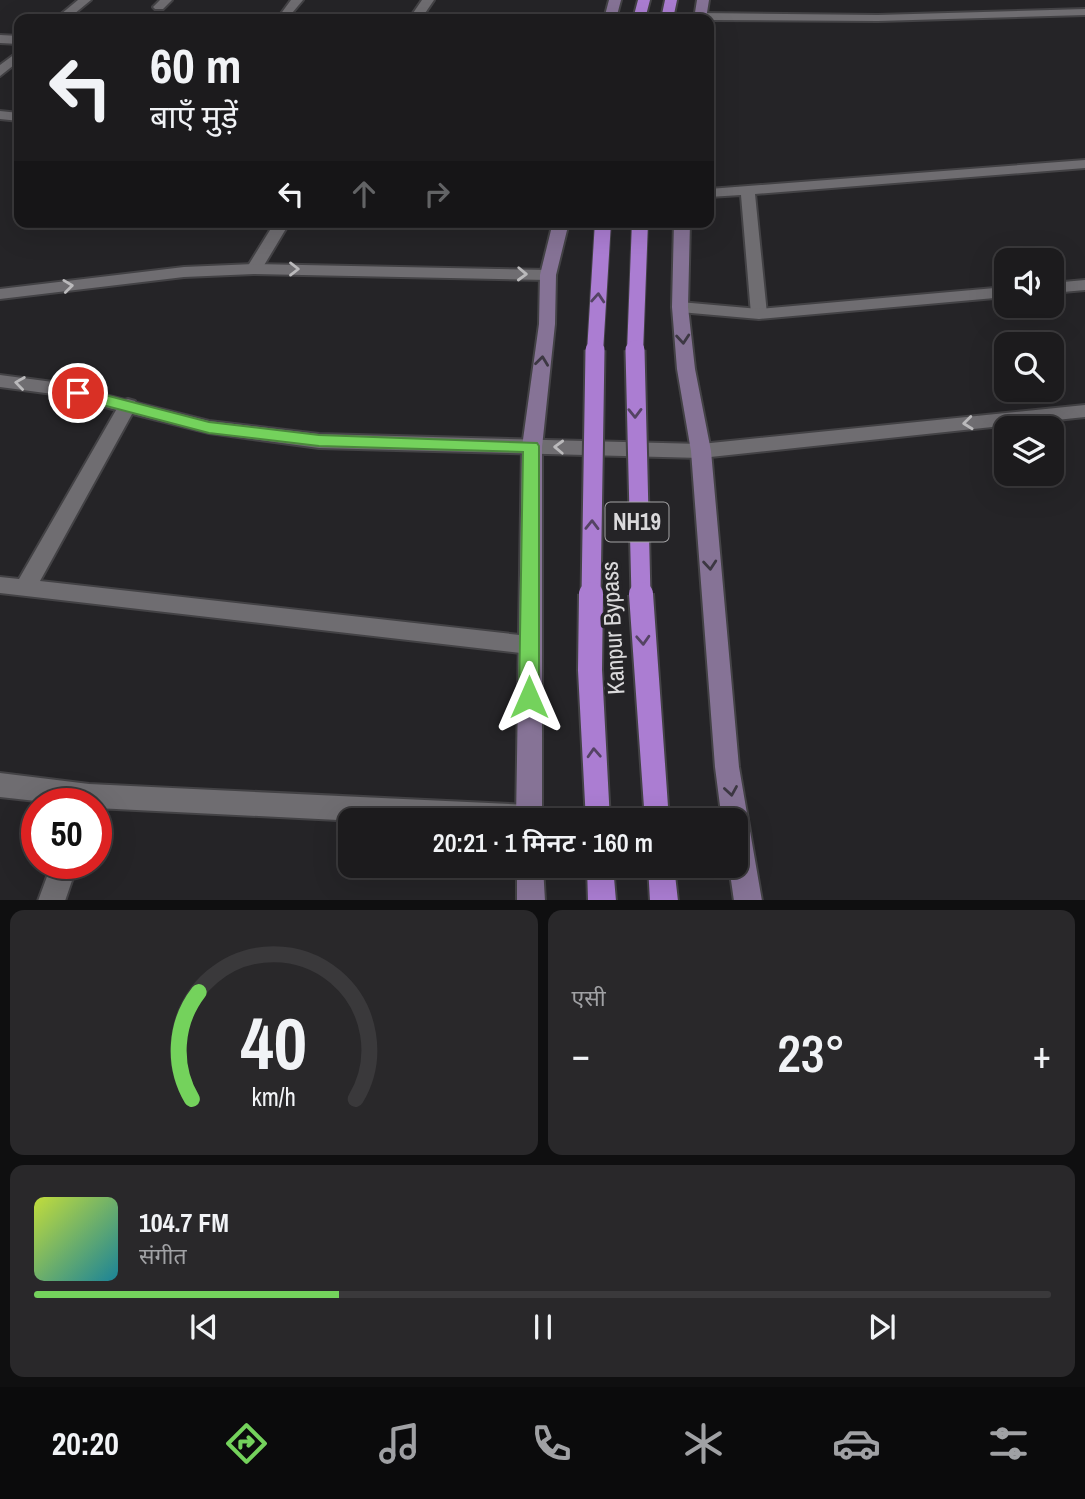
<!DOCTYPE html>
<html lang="hi">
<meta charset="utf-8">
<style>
body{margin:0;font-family:"Archivo Narrow","Noto Sans Devanagari",sans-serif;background:#29282a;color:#f1f3f6;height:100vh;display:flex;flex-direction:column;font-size:26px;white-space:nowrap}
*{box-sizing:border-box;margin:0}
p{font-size:23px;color:#a0a1a4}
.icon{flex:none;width:38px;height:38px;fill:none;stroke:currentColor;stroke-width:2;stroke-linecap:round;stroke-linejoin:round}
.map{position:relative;height:900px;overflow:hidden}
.side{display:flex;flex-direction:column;gap:10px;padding:10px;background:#0f0f10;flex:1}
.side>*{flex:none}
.top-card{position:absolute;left:14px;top:14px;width:700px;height:214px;border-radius:14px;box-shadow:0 7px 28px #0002,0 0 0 2px #3a393b;background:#1c1b1d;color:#f1f3f6;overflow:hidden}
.controls{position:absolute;left:994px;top:248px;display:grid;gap:14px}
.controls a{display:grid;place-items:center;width:70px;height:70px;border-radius:14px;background:#1c1b1d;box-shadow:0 7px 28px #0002,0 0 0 2px #3a393b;font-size:35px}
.speed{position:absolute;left:21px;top:788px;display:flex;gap:14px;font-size:35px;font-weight:700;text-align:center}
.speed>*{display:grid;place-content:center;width:91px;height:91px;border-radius:50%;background:#1c1b1d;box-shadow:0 7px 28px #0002,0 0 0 2px #3a393b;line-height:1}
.speed .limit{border:10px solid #d22;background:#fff;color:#111}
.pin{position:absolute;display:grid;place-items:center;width:60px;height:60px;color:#fff;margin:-30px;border:4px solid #fff;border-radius:50%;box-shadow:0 2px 7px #0007}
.me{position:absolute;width:77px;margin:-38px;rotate:0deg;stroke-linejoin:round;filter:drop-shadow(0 0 5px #0008)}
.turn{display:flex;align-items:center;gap:24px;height:147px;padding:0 21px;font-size:32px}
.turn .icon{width:91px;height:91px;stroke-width:2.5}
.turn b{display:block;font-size:49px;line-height:60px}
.lanes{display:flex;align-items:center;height:66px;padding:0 21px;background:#0003;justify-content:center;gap:35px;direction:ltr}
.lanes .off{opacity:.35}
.big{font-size:52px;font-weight:600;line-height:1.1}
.side .tile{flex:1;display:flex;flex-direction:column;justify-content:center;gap:10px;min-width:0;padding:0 24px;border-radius:14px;background:#29282a}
.side .dial{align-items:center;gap:0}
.dial svg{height:182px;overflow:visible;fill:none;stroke:#3a393b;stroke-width:7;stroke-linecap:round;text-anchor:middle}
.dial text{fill:#f1f3f6;stroke:none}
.song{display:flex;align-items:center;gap:21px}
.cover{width:84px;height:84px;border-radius:10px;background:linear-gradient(135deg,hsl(70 70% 55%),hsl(190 70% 35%))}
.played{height:7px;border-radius:4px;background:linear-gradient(90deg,#74d25c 30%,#3a393b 30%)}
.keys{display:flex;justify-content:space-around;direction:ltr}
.heat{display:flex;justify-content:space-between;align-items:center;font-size:38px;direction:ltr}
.side .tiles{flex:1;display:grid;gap:10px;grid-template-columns:1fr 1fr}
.tile:last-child{grid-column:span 2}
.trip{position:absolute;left:338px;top:808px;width:410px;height:70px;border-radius:14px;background:#1c1b1d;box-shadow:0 7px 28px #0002,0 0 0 2px #3a393b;font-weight:600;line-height:70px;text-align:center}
.tab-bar{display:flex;height:112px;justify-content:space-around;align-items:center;background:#0b0b0c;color:#a0a1a4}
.tab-bar .icon{width:49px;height:49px}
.tab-bar .selected{color:#74d25c}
.tab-bar b{font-size:32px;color:#f1f3f6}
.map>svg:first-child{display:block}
</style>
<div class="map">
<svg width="1085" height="901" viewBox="0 0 1085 901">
<rect width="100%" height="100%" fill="#252427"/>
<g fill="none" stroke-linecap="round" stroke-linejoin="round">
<defs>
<path id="minor" d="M78 0H91L68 19H55Z
M160 0H172L163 9H155L153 7Z
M291 0H303L287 19H277Z
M422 0H434L421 19H409Z
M1085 9V15L878 21 709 20 694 16 700 13 878 15Z
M0 35 19 36V44L0 43Z
M19 51V61L0 76V65Z
M0 111 19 113V121L0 119Z
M1085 160V168L755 194 767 314 759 319 751 314 741 195 709 197V189Z
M275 222H290L260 272H248L246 269Z
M128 399 135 401 137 405 40 581 529 636 537 638 540 645 537 652 529 654 0 593V577L19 579 119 405 121 401Z
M0 773 89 784 529 805 538 808 542 817 540 821H358L96 808V803H54L0 797Z
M52 863H78L65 901H38Z"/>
<path id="tertiary" d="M254 264 548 270 556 275 548 280 254 274 184 277 0 299V289L184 267Z
M1085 280V290L1052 293V283Z
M1006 287V297L759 319 680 312 672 307 680 302 759 309Z
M0 375 53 382 209 421 319 434 701 444 1085 405V417L701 458 319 448 209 433 53 394 0 387Z"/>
<path id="secondary" d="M609 0H621L616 19H604Z
M697 0H709L706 19H694Z
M553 222H569L556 275 555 324 542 447V821H516L522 447 539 324 540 275Z
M674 222H690L688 307 695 369 711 451 739 767 762 901H734L729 866H735V821H722L715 767 691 451 677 369 672 307Z
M517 866H543L545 901H517Z"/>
<path id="trunk" d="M638 0H650L645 19H633Z
M665 0H677L673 19H661Z
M587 866H613L616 901H588Z
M648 866H674L678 901H650Z"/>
</defs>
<use href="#minor" stroke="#434245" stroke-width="4"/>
<use href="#tertiary" stroke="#434245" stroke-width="4"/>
<use href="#secondary" stroke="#434245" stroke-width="4"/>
<use href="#trunk" stroke="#434245" stroke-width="4"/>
<use href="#minor" fill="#6f6d71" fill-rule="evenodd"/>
<use href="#tertiary" fill="#6f6d71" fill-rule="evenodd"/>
<use href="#secondary" fill="#867396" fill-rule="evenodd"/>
<use href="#trunk" fill="#ab7dd2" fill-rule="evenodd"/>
<defs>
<path id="trunk-bridge-far2" d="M595 352 603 222
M635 352 640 222"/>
<path id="trunk-bridge-far1" d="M635 350 641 596
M591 596 595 350"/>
<path id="trunk-bridge" d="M591 594 590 670 598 821
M641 594 657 821"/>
</defs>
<use href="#trunk-bridge-far2" stroke="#434245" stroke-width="18" stroke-linecap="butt"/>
<use href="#trunk-bridge-far1" stroke="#434245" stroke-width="23" stroke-linecap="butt"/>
<use href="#trunk-bridge" stroke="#434245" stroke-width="28" stroke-linecap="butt"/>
<use href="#trunk-bridge-far2" stroke="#ab7dd2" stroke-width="16"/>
<use href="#trunk-bridge-far1" stroke="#ab7dd2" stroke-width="19"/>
<use href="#trunk-bridge" stroke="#ab7dd2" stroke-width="24"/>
</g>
<defs><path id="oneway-chevron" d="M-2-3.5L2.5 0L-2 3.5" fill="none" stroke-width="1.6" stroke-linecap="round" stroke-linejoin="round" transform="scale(1.75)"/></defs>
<g stroke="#bab9bb">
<use href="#oneway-chevron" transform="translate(294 269)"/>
<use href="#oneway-chevron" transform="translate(522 274) rotate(2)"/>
<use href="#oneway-chevron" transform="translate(68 286) rotate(-7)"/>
<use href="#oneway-chevron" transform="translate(20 383) rotate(-172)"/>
<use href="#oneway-chevron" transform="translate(968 423) rotate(174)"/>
<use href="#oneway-chevron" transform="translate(559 447) rotate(-178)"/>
</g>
<g stroke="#544363">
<use href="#oneway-chevron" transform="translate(598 298) rotate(-86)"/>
<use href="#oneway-chevron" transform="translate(635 413) rotate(89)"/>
<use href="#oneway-chevron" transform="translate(592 525) rotate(-89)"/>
<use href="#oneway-chevron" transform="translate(643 640) rotate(87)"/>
<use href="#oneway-chevron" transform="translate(594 753) rotate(-93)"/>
</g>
<g stroke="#3d3843">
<use href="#oneway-chevron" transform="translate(683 339) rotate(85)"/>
<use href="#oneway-chevron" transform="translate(542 361) rotate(-83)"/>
<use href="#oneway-chevron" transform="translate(710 565) rotate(85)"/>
<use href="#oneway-chevron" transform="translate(731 791) rotate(81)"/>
</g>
<path fill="#74d25c" stroke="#4b883c" stroke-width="2" d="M78 388 209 422 319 435 537 443 539 446V697L536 703 529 705 522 703 519 697 523 452 319 446 209 433 72 397 70 393Z"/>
<g text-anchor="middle" stroke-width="7" stroke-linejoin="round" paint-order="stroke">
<rect fill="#252427" stroke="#a4a3a5" stroke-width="2" x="605.5" y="502.5" width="63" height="39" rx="5"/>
<g font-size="23" font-weight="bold" fill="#dad9db">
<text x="637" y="530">NH19</text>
</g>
<g font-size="24" fill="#dad9db" stroke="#252427">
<text transform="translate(613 628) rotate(-93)" y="8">Kanpur Bypass</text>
</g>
</g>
</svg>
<div class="controls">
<a><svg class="icon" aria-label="sound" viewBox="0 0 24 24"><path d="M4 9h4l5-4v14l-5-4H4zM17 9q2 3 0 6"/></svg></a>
<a><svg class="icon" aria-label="search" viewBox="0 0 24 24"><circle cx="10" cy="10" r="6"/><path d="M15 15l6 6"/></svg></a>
<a><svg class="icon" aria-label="layers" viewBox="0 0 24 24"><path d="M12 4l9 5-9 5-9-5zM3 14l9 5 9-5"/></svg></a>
</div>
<div class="speed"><div class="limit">50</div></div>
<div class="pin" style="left:78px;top:393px;background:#d93025"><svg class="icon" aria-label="arrive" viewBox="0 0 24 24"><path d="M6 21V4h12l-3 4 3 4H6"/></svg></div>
<svg class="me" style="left:529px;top:697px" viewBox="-20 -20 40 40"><path d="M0-17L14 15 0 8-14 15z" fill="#74d25c" stroke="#fff" stroke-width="4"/></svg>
<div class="trip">20:21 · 1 मिनट · 160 m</div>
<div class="top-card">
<div class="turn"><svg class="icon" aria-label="left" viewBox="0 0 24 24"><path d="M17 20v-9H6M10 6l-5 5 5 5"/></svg><div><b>60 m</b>बाएँ मुड़ें</div></div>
<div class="lanes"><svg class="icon" aria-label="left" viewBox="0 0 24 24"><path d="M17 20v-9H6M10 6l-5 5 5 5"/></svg><svg class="icon off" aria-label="ahead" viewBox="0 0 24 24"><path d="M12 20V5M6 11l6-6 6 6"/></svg><svg class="icon off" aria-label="right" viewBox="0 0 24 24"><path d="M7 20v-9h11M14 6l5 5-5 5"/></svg></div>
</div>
</div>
<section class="side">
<div class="tiles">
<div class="tile dial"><svg viewBox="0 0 100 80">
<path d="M14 69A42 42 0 1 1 86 69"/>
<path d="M14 69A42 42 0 0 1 17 22" stroke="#74d25c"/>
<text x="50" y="56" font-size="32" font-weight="700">40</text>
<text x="50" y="72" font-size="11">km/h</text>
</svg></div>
<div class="tile"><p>एसी</p>
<div class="heat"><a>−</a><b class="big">23°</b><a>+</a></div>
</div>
<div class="tile">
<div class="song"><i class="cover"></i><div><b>104.7 FM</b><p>संगीत</p></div></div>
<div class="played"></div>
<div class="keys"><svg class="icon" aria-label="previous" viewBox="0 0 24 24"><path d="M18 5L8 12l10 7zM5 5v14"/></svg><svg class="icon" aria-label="pause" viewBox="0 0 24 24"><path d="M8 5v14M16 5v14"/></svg><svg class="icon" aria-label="next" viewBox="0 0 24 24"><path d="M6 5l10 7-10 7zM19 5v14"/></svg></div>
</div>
</div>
</section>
<nav class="tab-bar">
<b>20:20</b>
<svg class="icon selected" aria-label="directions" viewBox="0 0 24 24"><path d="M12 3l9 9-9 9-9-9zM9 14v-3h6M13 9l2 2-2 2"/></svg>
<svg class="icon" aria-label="music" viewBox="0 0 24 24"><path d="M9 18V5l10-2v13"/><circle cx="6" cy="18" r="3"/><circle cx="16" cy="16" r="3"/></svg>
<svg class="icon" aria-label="phone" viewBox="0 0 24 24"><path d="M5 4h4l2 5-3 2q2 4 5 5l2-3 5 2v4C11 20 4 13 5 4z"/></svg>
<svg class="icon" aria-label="climate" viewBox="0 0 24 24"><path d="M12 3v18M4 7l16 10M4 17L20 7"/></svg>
<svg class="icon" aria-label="car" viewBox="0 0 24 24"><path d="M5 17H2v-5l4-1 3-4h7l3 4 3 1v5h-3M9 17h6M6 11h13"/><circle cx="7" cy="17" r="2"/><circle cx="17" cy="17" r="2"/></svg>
<svg class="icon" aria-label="filters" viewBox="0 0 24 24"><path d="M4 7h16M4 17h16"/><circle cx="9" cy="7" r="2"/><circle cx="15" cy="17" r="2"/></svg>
</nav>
